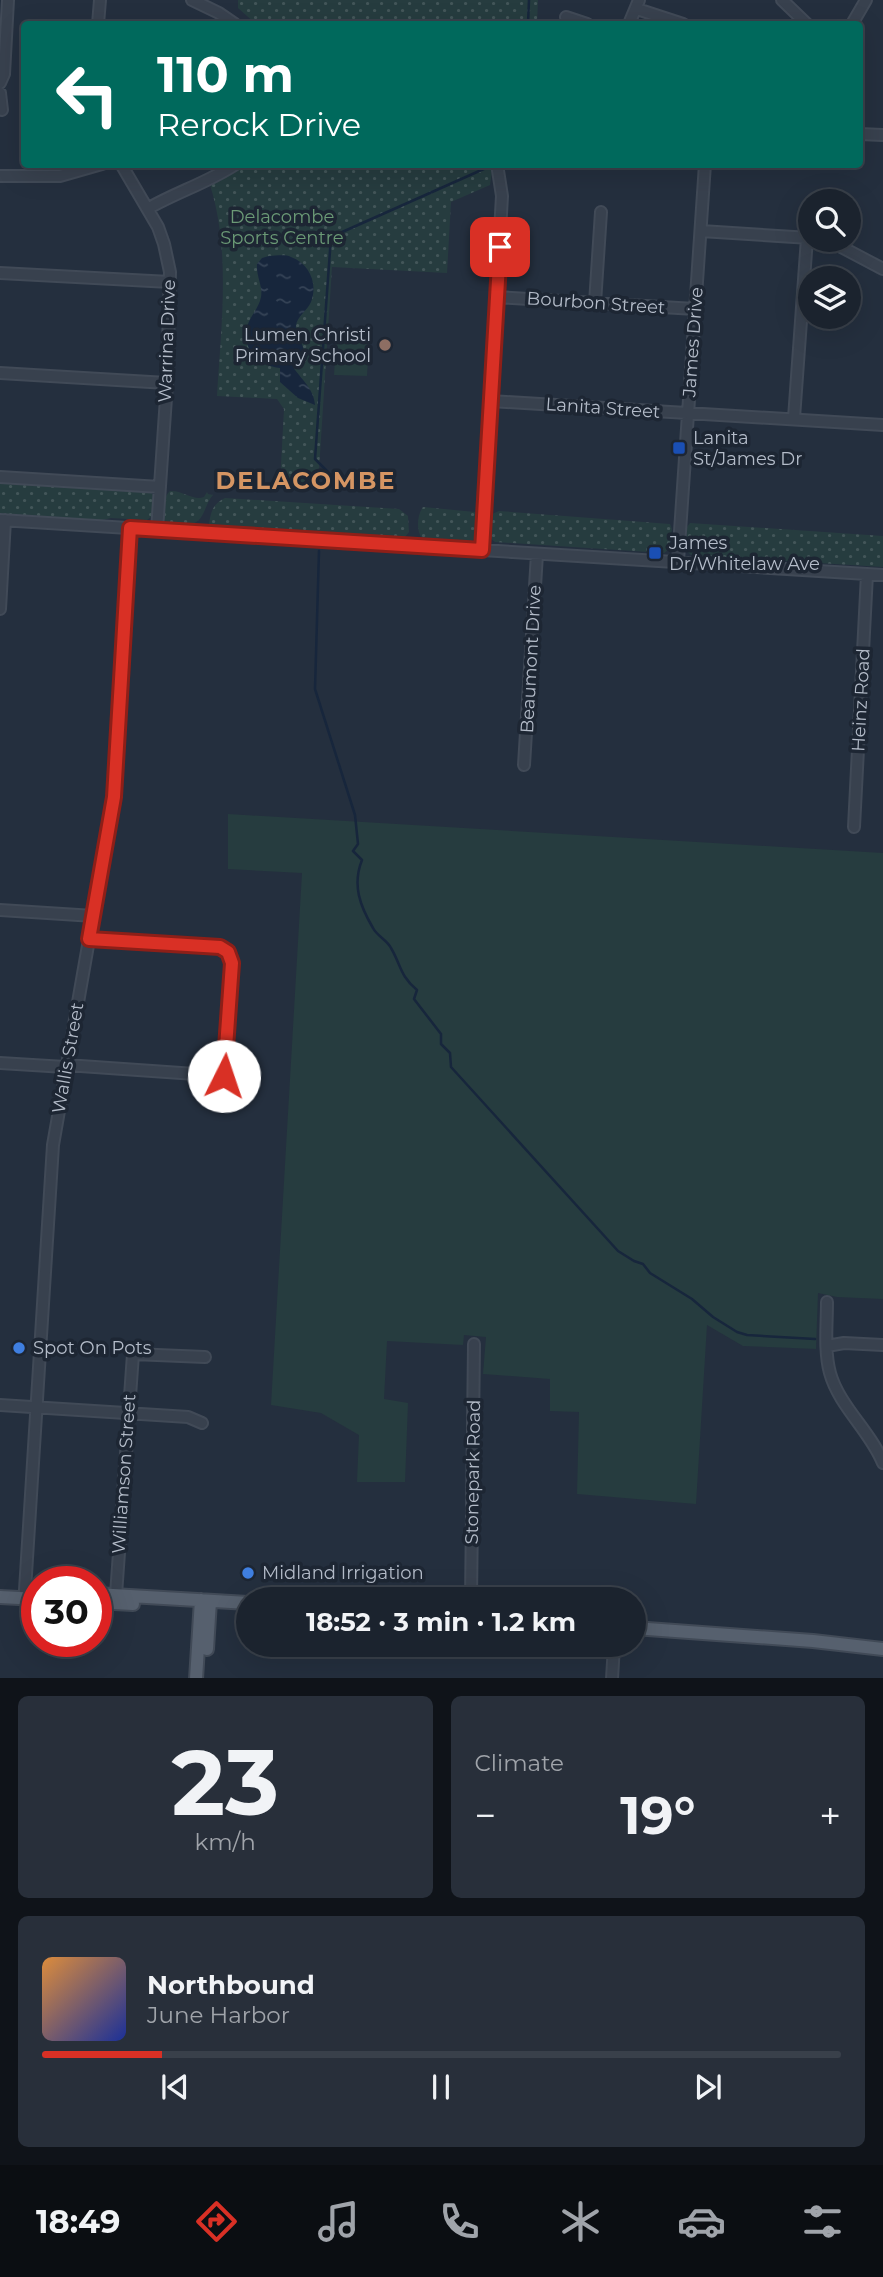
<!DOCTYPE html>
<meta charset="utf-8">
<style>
body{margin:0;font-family:Montserrat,sans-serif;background:#282f3a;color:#f1f3f6;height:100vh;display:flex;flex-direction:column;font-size:26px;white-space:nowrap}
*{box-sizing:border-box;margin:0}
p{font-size:23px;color:#a0a4aa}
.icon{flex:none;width:38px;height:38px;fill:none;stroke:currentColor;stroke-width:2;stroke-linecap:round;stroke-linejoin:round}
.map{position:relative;height:1678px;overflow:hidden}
.drawer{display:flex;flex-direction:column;gap:18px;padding:18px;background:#0f1319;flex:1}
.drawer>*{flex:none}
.hud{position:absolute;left:21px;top:21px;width:842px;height:147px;border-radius:7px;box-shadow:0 7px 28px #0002,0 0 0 2px #39404a;background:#00695c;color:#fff;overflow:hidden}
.controls{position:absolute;left:798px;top:189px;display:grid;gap:14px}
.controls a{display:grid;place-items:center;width:63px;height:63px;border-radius:50%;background:#1b232e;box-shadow:0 7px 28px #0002,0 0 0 2px #39404a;font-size:35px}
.speed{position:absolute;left:21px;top:1566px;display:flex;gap:14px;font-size:35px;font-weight:700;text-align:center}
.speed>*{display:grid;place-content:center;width:91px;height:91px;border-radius:50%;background:#1b232e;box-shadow:0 7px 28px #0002,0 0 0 2px #39404a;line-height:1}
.speed .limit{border:10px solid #d22;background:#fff;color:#111}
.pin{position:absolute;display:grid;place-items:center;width:60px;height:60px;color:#fff;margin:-30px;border-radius:14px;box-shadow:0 4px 10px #0006}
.me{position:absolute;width:77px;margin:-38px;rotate:4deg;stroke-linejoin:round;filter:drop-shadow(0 0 5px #0008)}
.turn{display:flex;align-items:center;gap:24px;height:147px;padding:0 21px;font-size:32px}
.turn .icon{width:91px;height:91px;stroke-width:2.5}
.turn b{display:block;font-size:49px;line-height:60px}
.big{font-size:52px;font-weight:700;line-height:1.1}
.drawer .tile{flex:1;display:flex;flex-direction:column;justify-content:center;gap:10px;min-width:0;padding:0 24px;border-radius:10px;background:#282f3a}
.drawer .dial{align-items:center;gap:0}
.dial b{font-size:91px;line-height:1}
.song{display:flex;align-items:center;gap:21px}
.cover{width:84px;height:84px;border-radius:10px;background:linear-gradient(135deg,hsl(30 70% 55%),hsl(230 70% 35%))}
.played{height:7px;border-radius:4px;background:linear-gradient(90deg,#d93025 15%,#39404a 15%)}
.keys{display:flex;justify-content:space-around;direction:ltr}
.heat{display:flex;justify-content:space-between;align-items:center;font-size:38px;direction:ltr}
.drawer .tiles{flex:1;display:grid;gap:18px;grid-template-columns:1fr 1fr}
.tile:last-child{grid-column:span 2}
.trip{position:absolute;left:236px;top:1587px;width:410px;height:70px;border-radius:35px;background:#1b232e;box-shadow:0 7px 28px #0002,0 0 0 2px #39404a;font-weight:700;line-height:70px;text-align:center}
.menu{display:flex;height:112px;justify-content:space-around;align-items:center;background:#0b0e12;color:#a0a4aa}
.menu .icon{width:49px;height:49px}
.menu .active{color:#d93025}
.menu b{font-size:32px;color:#f1f3f6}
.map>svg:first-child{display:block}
</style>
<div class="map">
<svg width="883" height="1679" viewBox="0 0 883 1679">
<defs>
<pattern id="park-dots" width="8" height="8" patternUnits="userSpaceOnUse" patternTransform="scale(1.75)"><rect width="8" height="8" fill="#263c3f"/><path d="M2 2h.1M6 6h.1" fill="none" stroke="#435659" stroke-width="1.8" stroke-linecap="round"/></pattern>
<pattern id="water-ripples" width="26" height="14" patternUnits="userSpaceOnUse" patternTransform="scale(1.75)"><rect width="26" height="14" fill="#17263c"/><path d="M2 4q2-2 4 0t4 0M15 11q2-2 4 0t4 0" fill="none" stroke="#364457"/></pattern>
</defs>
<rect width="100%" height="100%" fill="#242f3e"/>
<path fill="#263c3f" d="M336 338 368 339 367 356 336 354Z
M335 358 368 360 367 376 334 375Z
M228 814 883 853V1299L837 1297 818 1293 816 1349 743 1346 707 1325 696 1504 577 1494 579 1412 550 1411V1379L483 1374 486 1337 464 1335 463 1345 387 1341 384 1399 408 1403 405 1482H357L359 1435 321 1413 271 1405 302 873 228 869Z"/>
<path fill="url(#park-dots)" d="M238 0H538L537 24H256L238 8Z
M245 165H529V167L510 165 492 172 490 185 451 202 447 273 332 267 318 485 280 483 284 409 277 399 217 396C221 327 231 251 210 185Z
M0 483 150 492 154 496 153 515 147 520 111 518 98 521 0 514Z
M170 491C182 490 193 501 204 497L207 492 208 494 213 495C205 503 205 519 194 523 187 525 178 524 171 525L165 521C162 512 163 497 170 491Z
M225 498 399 509 408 516 409 532 404 538 399 539 217 528 209 524C211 511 213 504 225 498Z
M423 507 475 512 478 516 476 538 471 541 422 538C416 531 417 515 423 507Z
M499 511 670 524 672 529 669 549 664 553 495 542 490 538V515Z
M690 523 883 536V567L691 555 686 550 687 527Z"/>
<path fill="url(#water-ripples)" d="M269 256C276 256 285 254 291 257 310 264 318 284 311 302 307 311 297 316 296 326 295 334 303 343 304 351L293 367C301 379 314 389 315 405L298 398 280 382V368C258 366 242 350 247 327 250 316 259 308 261 297 263 286 256 276 257 264L262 258Z"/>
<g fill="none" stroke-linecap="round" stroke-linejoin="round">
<path stroke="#17263c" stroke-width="2.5" d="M528 24 529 0
M327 486 328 472 315 459 331 237 495 164
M319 551 315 689 355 815 358 844 353 851 362 860C352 885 360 906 373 928 377 936 387 940 391 948 401 965 400 976 417 990L414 999 441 1034V1044L450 1053 451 1067 618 1251 634 1261 643 1264 650 1273 692 1299 713 1317 737 1332 747 1335 815 1339"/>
<defs>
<path id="minor" d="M192 0 219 13 235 24
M782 0 807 24
M637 9 683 24
M566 17 587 24
M98 24 100 0
M629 24 639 0
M852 24 866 0
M0 83 4 74 8 0
M0 93 2 110
M859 134 883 135
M121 164 158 227 164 244 170 272 167 383 157 530
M0 176H60L102 164
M149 208C177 192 209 182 236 164
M701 231 810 238
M828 240 883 269
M0 273 170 282
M497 297 695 309
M595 303 601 212
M0 373 167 383
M491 401 883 425
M794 418 807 238
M0 477 160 487
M0 520 883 575
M482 550 502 196 497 164
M678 561 705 164
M0 609 5 520
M524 765 537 554
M854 827 867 574
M0 910 94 916
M0 1063 65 1067
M66 1065 224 1076 232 963 228 952 220 947 89 939
M827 1302C827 1325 824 1351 830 1373 839 1406 871 1432 883 1463
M827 1346 844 1343 883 1345
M0 1405 188 1417 202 1423
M25 1590 53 1145 114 797 130 528
M116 1595 133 1354 205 1357
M471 1600 474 1344
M612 1679 614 1645"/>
<path id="major" d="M96 1594 248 1603
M0 1597 37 1599
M96 1602 133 1604
M634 1628 813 1641 883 1649
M207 1649 210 1601
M196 1679 201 1600"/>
</defs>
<use href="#minor" stroke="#414a57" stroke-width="14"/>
<use href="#major" stroke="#414a57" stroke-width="16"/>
<use href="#minor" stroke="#38414e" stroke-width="10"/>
<use href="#major" stroke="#56606e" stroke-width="12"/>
</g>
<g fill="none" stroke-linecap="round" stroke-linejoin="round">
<defs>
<path id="route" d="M224 1076 232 963 228 952 220 947 89 939 114 797 130 528 482 550 500 247"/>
</defs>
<use href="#route" stroke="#8d1f18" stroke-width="18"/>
<use href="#route" stroke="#d93025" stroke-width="12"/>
</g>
<circle fill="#8d6e63" stroke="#1d2633" stroke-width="2.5" cx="385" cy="345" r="7"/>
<g fill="#1a4fb4" stroke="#1d2633" stroke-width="2.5">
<rect x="672" y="441" width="14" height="14" rx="3.5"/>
<rect x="648" y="546" width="14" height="14" rx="3.5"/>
</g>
<g fill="#3f7fe0" stroke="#1d2633" stroke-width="2.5">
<circle cx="19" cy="1348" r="7"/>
<circle cx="248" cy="1573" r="7"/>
</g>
<g text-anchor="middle" stroke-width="7" stroke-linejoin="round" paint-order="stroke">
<g font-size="18" fill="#6b9a76" stroke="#1d2633">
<text x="282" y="223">Delacombe<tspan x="282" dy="21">Sports Centre</tspan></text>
</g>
<g font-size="18" fill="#b4bcc9" stroke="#1d2633">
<text transform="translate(596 303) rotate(4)" y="6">Bourbon Street</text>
<text transform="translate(167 341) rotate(-88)" y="6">Warrina Drive</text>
<text transform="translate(693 342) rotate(-86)" y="6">James Drive</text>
<text transform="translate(603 408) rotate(4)" y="6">Lanita Street</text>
<text transform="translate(531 659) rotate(-87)" y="6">Beaumont Drive</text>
<text transform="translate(861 700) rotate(-87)" y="6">Heinz Road</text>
<text transform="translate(68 1058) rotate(-80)" y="6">Wallis Street</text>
<text transform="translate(473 1472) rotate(-89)" y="6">Stonepark Road</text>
<text transform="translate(124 1474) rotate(-86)" y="6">Williamson Street</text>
</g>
<g font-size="18" fill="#b4bcc9" stroke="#1d2633" text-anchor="start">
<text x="371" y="341" text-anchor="end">Lumen Christi<tspan x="371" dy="21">Primary School</tspan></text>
<text x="693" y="444">Lanita<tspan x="693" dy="21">St/James Dr</tspan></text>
<text x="669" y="549">James<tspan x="669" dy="21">Dr/Whitelaw Ave</tspan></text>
<text x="33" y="1354">Spot On Pots</text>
<text x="262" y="1579">Midland Irrigation</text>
</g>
<g font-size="24" font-weight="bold" letter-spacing="2" fill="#d59563" stroke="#1d2633">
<text x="306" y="489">DELACOMBE</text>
</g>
</g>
</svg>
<div class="controls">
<a><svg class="icon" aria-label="search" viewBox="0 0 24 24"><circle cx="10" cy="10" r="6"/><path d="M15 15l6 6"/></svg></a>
<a><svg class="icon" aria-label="layers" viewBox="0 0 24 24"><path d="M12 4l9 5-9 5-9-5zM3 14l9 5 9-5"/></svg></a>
</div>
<div class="speed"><div class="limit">30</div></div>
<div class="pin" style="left:500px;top:247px;background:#d93025"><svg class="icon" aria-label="arrive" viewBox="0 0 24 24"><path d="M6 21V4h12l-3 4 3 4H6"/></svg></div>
<svg class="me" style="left:224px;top:1076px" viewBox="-20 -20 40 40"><circle r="19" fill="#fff"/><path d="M0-13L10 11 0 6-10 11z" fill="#d93025"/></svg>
<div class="trip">18:52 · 3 min · 1.2 km</div>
<div class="hud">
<div class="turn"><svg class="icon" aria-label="left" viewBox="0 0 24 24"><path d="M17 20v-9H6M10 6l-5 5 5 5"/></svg><div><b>110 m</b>Rerock Drive</div></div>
</div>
</div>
<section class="drawer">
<div class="tiles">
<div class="tile dial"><b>23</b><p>km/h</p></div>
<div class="tile"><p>Climate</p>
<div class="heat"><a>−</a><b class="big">19°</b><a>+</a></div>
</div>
<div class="tile">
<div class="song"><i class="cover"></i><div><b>Northbound</b><p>June Harbor</p></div></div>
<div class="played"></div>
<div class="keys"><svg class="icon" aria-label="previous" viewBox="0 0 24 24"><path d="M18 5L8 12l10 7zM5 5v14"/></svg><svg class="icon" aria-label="pause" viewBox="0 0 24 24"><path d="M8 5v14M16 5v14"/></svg><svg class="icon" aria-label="next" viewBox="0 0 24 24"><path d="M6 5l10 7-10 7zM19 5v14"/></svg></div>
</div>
</div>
</section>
<nav class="menu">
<b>18:49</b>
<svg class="icon active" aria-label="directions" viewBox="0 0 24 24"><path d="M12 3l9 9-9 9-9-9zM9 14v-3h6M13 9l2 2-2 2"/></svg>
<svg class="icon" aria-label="music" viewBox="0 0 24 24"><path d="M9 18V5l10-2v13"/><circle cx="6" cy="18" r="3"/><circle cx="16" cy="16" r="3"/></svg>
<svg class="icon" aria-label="phone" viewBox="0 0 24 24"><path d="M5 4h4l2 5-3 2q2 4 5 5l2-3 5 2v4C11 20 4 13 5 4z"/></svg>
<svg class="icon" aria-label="climate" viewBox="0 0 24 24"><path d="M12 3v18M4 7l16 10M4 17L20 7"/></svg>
<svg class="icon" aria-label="car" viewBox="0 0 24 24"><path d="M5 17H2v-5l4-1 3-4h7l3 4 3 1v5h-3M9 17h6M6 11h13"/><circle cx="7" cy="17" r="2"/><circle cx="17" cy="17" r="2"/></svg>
<svg class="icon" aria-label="filters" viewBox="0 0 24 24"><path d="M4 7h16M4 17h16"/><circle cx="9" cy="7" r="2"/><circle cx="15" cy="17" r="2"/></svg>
</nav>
